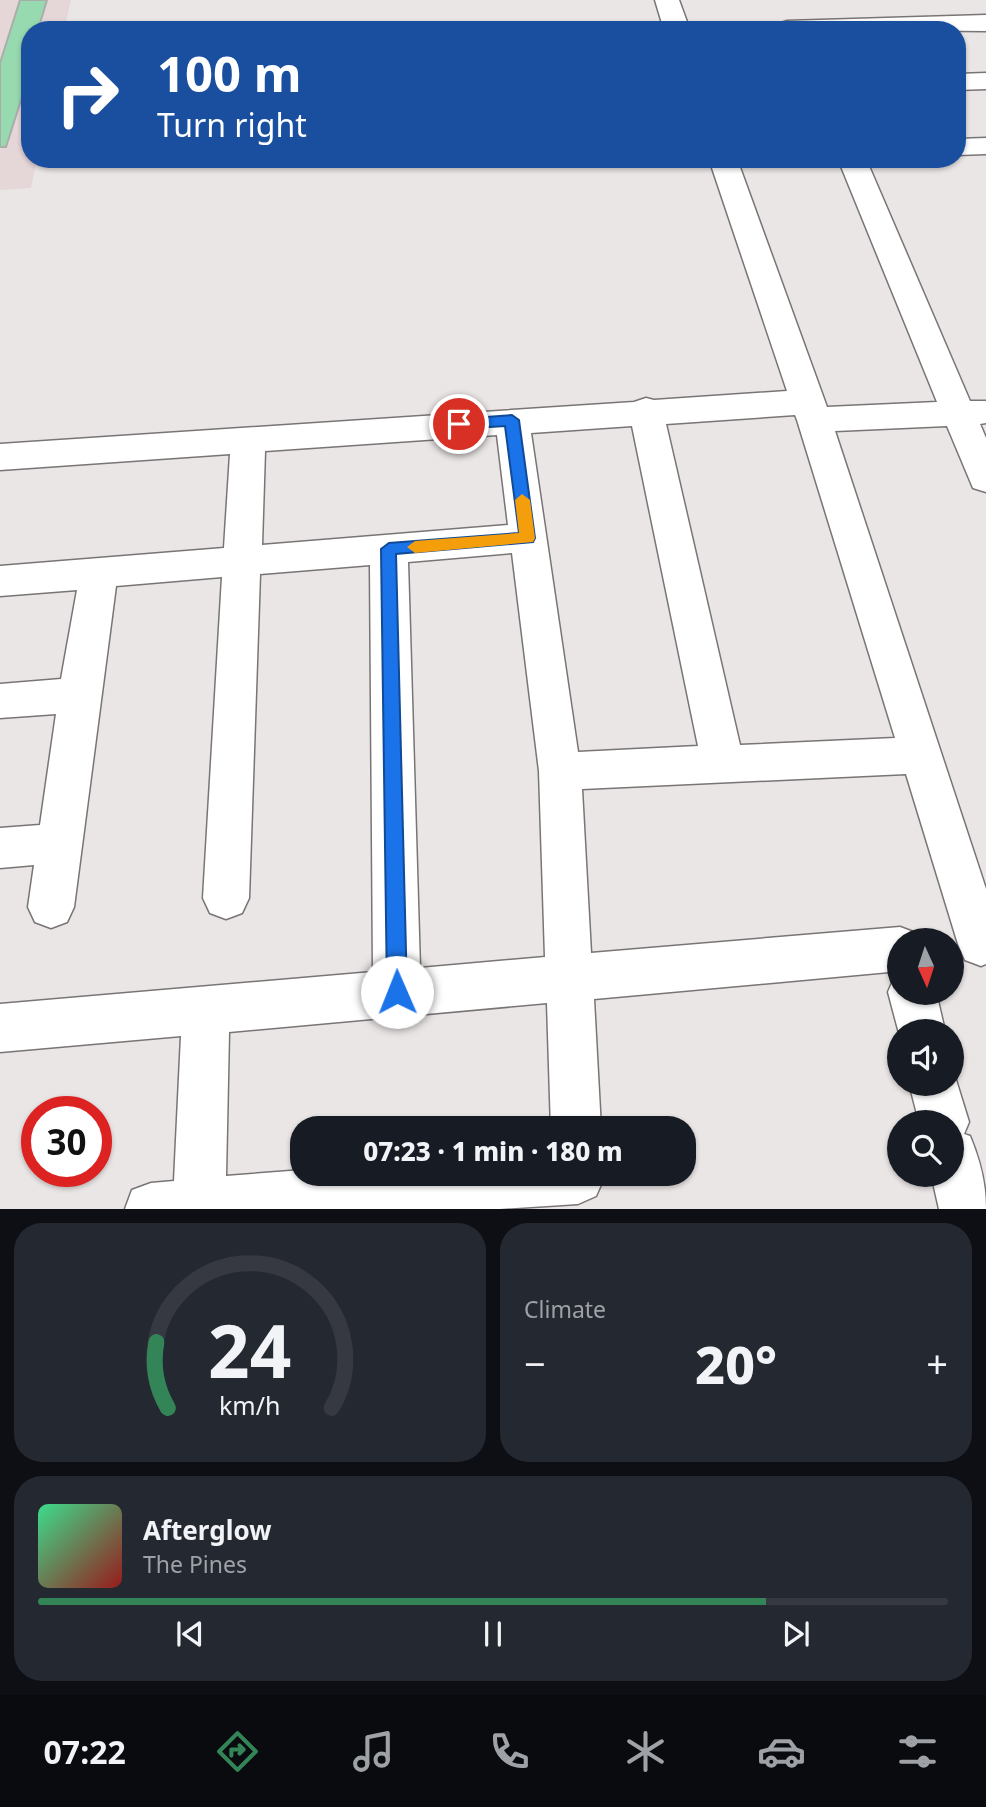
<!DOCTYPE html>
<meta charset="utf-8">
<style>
body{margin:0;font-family:"Noto Sans",sans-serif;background:#242831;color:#f1f3f6;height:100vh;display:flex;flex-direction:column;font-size:26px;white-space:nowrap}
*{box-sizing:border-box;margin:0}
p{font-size:23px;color:#9ea1a6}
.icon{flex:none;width:38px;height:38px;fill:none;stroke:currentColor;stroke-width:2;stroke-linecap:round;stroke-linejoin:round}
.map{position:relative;height:1209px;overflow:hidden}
.sheet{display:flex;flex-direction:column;gap:14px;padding:14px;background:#0d0f14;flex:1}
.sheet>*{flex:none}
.top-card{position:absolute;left:21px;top:21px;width:945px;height:147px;border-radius:28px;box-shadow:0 2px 5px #0004;background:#1a4fa0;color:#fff;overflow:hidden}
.needle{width:46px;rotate:177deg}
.tools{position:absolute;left:887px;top:928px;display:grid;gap:14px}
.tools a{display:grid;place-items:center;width:77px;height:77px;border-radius:50%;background:#171b24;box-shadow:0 2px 5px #0004;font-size:35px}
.speed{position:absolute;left:21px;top:1096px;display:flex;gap:14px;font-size:35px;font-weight:700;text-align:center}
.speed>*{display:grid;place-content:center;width:91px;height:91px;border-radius:50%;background:#171b24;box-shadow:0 2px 5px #0004;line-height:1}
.speed .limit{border:10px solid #d22;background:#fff;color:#111}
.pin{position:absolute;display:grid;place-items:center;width:60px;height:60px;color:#fff;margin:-30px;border:4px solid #fff;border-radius:50%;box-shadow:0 2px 7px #0007}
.me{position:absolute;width:77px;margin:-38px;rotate:359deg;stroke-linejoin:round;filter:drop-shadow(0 0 5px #0008)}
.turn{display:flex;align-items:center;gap:24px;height:147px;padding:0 21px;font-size:32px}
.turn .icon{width:91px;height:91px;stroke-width:2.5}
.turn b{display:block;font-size:49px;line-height:60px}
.big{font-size:52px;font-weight:800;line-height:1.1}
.sheet .card{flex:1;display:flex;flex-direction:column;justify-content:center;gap:10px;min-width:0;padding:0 24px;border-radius:28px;background:#242831}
.sheet .dial{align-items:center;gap:0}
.dial svg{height:182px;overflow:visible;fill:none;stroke:#363941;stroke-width:7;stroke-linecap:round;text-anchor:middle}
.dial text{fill:#f1f3f6;stroke:none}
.song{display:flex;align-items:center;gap:21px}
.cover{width:84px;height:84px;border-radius:10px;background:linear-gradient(135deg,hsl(150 70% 55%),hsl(0 70% 35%))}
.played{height:7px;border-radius:4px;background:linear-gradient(90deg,#338557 80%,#363941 80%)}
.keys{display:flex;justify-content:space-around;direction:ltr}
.heat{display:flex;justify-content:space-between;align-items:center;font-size:38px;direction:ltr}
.sheet .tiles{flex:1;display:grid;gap:14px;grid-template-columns:1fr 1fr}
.card:last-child{grid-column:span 2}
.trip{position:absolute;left:290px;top:1116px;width:406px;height:70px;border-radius:28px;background:#171b24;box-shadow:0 2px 5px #0004;font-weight:800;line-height:70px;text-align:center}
.menu{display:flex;height:112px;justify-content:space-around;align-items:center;background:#090b0e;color:#9ea1a6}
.menu .icon{width:49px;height:49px}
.menu .active{color:#338557}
.menu b{font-size:32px;color:#f1f3f6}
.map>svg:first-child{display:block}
</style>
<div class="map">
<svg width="986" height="1209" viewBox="0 0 986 1209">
<rect width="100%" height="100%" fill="#ebe6e6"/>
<path fill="#e5d6d8" d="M0 0H71L64 30H30V159H37L31 188 0 190Z"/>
<path fill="#98daaf" stroke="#aaaeab" stroke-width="2" d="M20 0H47L38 30H30V72L6 147H0V63Z"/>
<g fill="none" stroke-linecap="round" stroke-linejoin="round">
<defs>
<path id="minor" d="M655 0H679L690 30H664Z
M986 15V31L774 29 778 24 787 21Z
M986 73V89L957 90V74Z
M986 138V154L957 155V139Z
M709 159H737L827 407 937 402 838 159H866L970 401H986V423L980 424 986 438V492L973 488 947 426 835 431 986 889V964L981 966 965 960 958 944 906 774 582 789 591 953 900 927 916 933 919 940H900V971L594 999 601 1129H551L547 1003 229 1032 226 1176 303 1170V1174H602L604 1178 596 1196 578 1204 500 1209H125L132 1190 151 1183 174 1181 181 1036 0 1052V1004L373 972 370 565 260 574 249 898 242 913 226 919 210 913 203 898 222 577 116 586 74 907 67 922 51 928 35 922 28 907 34 865 0 868V828L40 825 56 714 0 718V684L61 679 77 590 0 596V566L224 548 230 454 0 470V444L634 402 646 398 654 400 787 391ZM795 415 797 420 895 738 740 745 666 424ZM632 426 698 746 578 752 531 433ZM497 435 508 525 262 545 265 451ZM512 553 539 771 545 957 420 968 408 562Z
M900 974V992H936L945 1031H900V1037L888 992 895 976Z
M952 1067 969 1122 964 1134 970 1136C980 1160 986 1183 986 1209H939L931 1174H952V1122H919L909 1083H952Z"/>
</defs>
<use href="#minor" stroke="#797475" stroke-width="3"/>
<use href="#minor" fill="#fff" fill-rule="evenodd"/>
</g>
<path fill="#1a73e8" stroke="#114b97" stroke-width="2" d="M512 415 519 420 535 538 533 542 396 554 407 992 404 999 397 1002 390 999 387 992 381 549 389 543 519 533 505 426 459 429 452 424 459 419Z"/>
<path fill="#f59e0b" d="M522 494 530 500 535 538 533 542 415 553 407 547 415 541 519 533 515 500Z"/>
</svg>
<div class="tools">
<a><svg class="needle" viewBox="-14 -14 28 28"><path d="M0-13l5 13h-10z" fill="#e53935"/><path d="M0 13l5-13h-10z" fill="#9ea1a6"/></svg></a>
<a><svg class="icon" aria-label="sound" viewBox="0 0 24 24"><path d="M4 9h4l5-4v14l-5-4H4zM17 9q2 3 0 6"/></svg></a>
<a><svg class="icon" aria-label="search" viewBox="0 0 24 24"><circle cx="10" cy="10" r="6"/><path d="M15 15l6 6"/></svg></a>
</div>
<div class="speed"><div class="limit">30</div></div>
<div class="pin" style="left:459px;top:424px;background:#d93025"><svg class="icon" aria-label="arrive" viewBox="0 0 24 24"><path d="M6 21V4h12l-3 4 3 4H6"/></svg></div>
<svg class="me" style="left:397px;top:992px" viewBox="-20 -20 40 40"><circle r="19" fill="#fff"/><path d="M0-13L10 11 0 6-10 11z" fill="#1a73e8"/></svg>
<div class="trip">07:23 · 1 min · 180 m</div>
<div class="top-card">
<div class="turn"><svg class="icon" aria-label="right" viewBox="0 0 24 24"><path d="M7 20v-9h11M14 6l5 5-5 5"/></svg><div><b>100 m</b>Turn right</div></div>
</div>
</div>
<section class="sheet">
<div class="tiles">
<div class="card dial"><svg viewBox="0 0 100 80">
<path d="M14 69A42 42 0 1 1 86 69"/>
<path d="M14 69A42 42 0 0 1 9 40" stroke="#338557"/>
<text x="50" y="56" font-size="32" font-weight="700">24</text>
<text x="50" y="72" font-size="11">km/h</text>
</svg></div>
<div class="card"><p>Climate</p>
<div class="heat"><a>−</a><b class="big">20°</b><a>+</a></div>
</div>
<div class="card">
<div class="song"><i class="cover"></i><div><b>Afterglow</b><p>The Pines</p></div></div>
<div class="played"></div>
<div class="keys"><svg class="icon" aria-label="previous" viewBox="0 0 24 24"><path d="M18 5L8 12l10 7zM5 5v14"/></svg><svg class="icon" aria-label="pause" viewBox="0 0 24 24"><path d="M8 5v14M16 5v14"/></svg><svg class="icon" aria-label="next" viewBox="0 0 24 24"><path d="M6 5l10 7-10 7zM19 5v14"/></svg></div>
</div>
</div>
</section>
<nav class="menu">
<b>07:22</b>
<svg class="icon active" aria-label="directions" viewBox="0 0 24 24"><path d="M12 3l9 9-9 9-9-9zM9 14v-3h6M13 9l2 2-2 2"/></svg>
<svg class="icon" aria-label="music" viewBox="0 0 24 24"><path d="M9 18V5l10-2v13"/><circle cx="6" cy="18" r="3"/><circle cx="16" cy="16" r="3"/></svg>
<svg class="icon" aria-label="phone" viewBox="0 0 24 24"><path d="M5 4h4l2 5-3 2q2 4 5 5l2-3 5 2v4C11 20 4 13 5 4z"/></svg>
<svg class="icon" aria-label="climate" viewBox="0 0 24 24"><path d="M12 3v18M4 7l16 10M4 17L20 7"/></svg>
<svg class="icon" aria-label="car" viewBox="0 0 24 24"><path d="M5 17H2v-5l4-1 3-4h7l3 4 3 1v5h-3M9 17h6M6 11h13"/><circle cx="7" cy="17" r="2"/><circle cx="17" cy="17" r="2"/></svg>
<svg class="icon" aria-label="filters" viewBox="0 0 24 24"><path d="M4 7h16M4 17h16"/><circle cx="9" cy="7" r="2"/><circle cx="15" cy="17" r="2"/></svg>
</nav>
